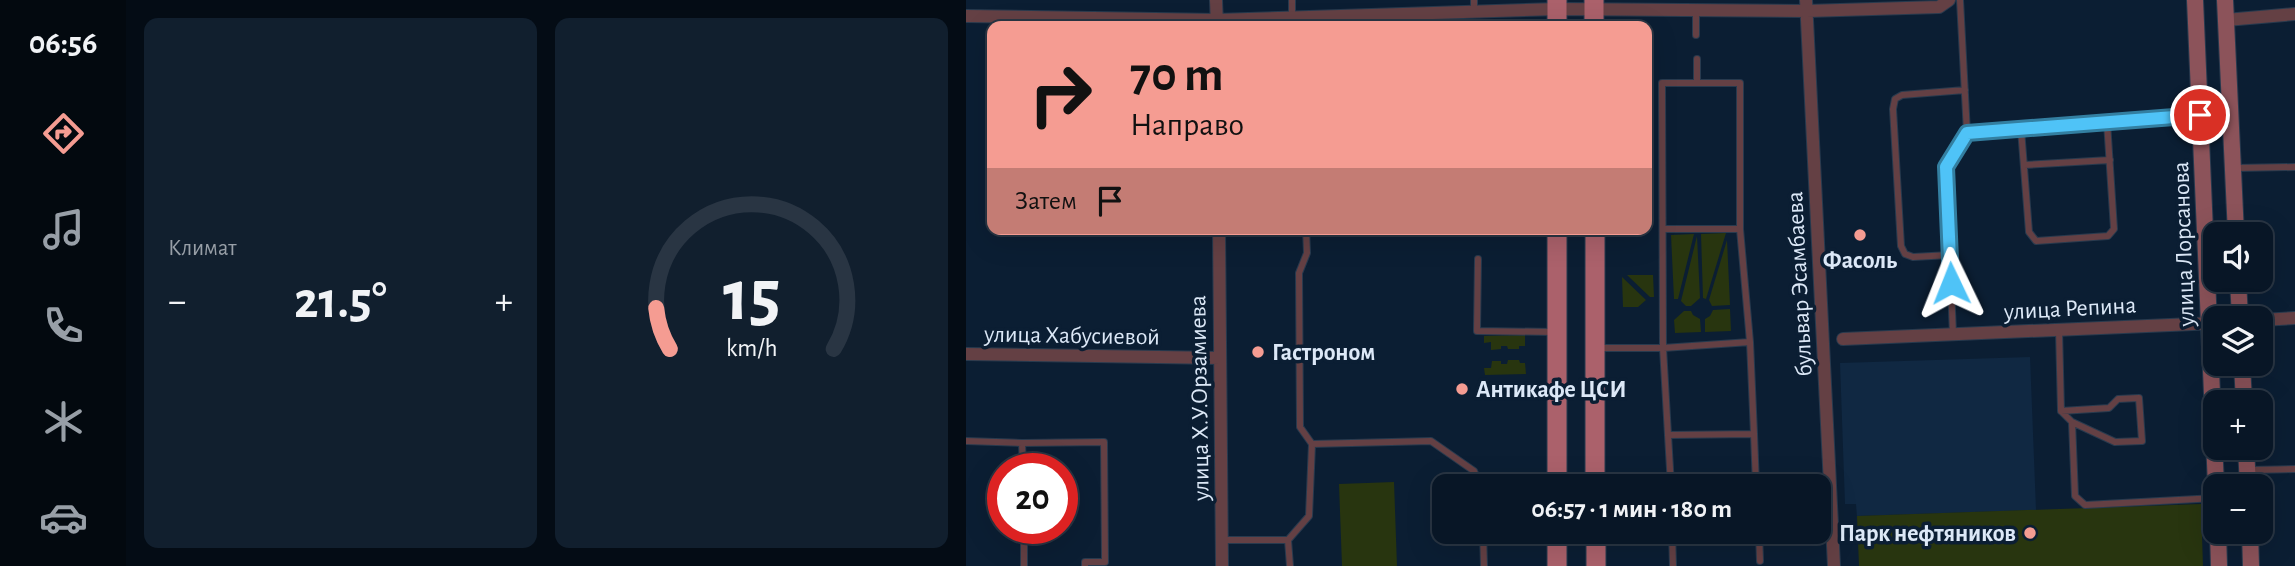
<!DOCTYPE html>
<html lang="ru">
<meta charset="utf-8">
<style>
body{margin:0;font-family:"Alegreya Sans",sans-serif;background:#111f2e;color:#f1f3f6;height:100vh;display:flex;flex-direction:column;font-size:26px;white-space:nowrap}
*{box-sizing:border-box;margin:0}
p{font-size:23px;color:#989fa7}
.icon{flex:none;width:38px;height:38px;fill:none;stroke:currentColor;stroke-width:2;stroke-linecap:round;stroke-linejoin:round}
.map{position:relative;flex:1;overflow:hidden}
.sheet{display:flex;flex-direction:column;gap:18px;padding:18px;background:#040c15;width:840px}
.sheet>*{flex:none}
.guide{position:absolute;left:21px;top:21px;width:665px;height:214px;border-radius:14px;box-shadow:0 7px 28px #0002,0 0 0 2px #293543;background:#f59c92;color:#111;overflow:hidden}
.buttons{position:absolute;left:1237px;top:222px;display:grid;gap:14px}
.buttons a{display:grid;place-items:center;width:70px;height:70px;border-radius:14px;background:#081626;box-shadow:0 7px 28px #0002,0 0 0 2px #293543;font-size:35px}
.speed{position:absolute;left:21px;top:453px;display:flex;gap:14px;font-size:35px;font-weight:700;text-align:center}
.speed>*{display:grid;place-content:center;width:91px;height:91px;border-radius:50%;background:#081626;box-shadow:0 7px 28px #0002,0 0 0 2px #293543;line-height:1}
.speed .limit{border:10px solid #d22;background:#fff;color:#111}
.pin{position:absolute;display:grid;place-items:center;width:60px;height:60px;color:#fff;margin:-30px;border:4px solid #fff;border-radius:50%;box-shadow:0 2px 7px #0007}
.me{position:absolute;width:77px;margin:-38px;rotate:358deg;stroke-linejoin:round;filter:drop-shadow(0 0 5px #0008)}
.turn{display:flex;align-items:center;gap:24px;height:147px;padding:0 28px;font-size:32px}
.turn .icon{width:91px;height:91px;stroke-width:2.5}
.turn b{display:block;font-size:49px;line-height:60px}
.then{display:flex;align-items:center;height:66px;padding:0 28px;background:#0003;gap:14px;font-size:26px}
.big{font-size:52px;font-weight:600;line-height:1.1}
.sheet .card{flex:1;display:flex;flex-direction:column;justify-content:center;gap:10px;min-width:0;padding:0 24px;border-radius:14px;background:#111f2e}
.sheet .dial{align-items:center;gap:0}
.dial svg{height:182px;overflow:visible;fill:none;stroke:#293543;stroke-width:7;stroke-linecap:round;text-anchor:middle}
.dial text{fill:#f1f3f6;stroke:none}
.heat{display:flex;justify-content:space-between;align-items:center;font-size:38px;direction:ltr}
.sheet .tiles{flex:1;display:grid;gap:18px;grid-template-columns:repeat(2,1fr)}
.trip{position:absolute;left:466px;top:474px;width:399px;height:70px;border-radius:14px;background:#081626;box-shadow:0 7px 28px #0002,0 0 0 2px #293543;font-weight:600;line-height:70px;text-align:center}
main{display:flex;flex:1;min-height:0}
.menu{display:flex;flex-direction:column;width:126px;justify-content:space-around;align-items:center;background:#03090f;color:#989fa7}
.menu .icon{width:49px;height:49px}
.menu .current{color:#f59c92}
.menu b{font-size:32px;color:#f1f3f6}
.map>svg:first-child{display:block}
</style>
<main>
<nav class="menu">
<b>06:56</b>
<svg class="icon current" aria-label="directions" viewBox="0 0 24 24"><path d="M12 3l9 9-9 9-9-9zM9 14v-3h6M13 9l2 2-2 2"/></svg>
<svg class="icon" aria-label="music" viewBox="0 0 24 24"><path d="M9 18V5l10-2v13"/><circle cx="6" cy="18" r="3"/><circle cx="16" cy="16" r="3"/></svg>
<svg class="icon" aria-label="phone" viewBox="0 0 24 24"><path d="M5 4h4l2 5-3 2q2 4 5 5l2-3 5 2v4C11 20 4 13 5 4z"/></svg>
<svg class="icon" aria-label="climate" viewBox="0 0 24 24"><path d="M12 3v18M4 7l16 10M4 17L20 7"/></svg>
<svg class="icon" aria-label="car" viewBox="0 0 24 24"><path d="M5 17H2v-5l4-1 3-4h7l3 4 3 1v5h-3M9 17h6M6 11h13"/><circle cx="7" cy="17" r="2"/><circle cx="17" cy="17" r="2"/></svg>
</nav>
<section class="sheet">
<div class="tiles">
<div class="card"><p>Климат</p>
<div class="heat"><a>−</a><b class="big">21.5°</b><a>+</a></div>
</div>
<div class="card dial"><svg viewBox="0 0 100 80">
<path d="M14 69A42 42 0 1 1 86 69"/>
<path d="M14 69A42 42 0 0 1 8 51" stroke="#f59c92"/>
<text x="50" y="56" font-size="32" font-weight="700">15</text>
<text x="50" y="72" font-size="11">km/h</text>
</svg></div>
</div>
</section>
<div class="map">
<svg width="1329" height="566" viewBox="0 0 1329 566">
<rect width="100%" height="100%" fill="#0b1e33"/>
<path fill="#102842" d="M1064 357 1070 510 891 516 890 504H879L874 363Z"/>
<path fill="#28350f" d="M760 233 740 299 737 298 735 234Z
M728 234 712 299H708L705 235Z
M731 236 734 298 725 306H720L715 301Z
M761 240 764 305 746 306 743 300Z
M661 275H687L688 297H684Z
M656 277 680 300 672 307H657Z
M764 309 765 331 739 332V319L744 316 747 310Z
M718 311H725L727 315 734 319 735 332 709 333 708 320Z
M559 335V346H553V349H542L541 346H535V349L525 350V342L518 343V336Z
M542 360H553L554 363H559L560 374 519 375 518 368H525L526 361H535V364H541Z
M428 482 431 566H376L373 484Z
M1235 504 1237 566H893L891 516Z"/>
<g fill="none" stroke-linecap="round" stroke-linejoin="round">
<defs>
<path id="lane" d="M326 0V26
M508 0V11
M994 0 1001 133 1233 115
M730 10V35
M731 59V83
M1055 129 1063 232 1070 241 1142 236 1148 229 1141 122
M1058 165 1144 160
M1269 168 1329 167
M774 229 784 342 788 434 702 435 697 348 784 342
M984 255 947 257 939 254 935 246 927 109 929 99 936 95 999 90
M512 259 511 331 589 332
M1093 330 1095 411 1106 422 1109 496 1119 505 1250 498
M987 334 980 167 1001 133
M631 348H697L696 83H774V229H697
M1095 411 1143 408 1152 399 1173 398 1176 441 1149 442 1106 422
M788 434 790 486
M702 435 705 486
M0 441 56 443
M346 444 465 441 508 471 514 486
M57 469 56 443 138 442 139 562H119V566
M1282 470 1329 469
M631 485H704
M58 528V566
M517 532 518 566
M706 532 707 566
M793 532 794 561
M256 540H322
M324 566 322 540 343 516 346 444 334 427 333 273 341 253 340 229"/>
<path id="street" d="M250 0 251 26
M840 0 868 566
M0 16 251 20 591 9 841 11 973 7 983 0
M1260 20 1329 14
M253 229 256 566
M1295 320 1329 318
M877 339 1250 323
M0 354 254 358"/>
<path id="secondary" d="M1229 0 1250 486
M1259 0 1270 234
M1272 280 1274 318
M1276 364 1278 402
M1280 448 1282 486
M1252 532 1253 566
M1284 532 1285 566"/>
<path id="primary" d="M591 0V26
M628 0V26
M629 229V486
M591 486V229
M591 532V566
M630 532V566"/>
</defs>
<use href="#lane" stroke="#283a4e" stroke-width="8"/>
<use href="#street" stroke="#283a4e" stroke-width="14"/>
<use href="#secondary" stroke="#283a4e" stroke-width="18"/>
<use href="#primary" stroke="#283a4e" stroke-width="21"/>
<use href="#lane" stroke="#644044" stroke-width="6"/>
<use href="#street" stroke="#644044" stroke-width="12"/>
<use href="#secondary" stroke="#8c535a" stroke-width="16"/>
<use href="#primary" stroke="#ab616b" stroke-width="19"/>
</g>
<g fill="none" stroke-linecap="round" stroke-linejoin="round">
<defs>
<path id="route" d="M985 283 980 167 1001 133 1234 115"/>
</defs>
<use href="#route" stroke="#337fa1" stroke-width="18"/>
<use href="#route" stroke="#4fc3f7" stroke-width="12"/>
</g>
<g fill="#f59c92" stroke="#0b1e33" stroke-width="2.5">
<circle cx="894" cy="235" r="7"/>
<circle cx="292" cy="352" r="7"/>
<circle cx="496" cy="389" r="7"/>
<circle cx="1064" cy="533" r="7"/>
</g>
<g text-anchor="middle" stroke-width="7" stroke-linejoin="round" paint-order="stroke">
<g font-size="24" fill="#dce8f7" stroke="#0b1e33">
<text transform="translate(1217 244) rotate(-92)" y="8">улица Лорсанова</text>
<text transform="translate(833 284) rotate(-93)" y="8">бульвар Эсамбаева</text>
<text transform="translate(1104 308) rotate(-3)" y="8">улица Репина</text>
<text transform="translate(106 335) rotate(1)" y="8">улица Хабусиевой</text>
<text transform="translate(233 398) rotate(-91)" y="8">улица Х.У.Орзамиева</text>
</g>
<g font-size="24" font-weight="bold" fill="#dce8f7" stroke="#0b1e33" text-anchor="start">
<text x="894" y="268" text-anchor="middle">Фасоль</text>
<text x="306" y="360">Гастроном</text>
<text x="510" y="397">Антикафе ЦСИ</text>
<text x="1050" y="541" text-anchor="end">Парк нефтяников</text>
</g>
</g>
</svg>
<div class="buttons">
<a><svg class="icon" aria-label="sound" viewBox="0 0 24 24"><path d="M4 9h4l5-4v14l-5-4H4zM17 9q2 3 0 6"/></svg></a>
<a><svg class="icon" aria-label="layers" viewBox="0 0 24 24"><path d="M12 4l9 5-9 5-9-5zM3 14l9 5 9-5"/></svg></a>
<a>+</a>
<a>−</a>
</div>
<div class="speed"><div class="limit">20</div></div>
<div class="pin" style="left:1234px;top:115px;background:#d93025"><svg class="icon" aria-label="arrive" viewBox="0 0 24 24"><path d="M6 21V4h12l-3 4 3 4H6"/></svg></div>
<svg class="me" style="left:985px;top:283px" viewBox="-20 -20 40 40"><path d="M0-17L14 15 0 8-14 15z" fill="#4fc3f7" stroke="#fff" stroke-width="4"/></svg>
<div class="trip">06:57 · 1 мин · 180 m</div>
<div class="guide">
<div class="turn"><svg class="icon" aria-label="right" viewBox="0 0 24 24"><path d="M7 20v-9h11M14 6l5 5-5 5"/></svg><div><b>70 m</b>Направо</div></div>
<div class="then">Затем<svg class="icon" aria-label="arrive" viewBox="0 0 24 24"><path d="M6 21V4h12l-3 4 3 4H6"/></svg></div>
</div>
</div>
</main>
